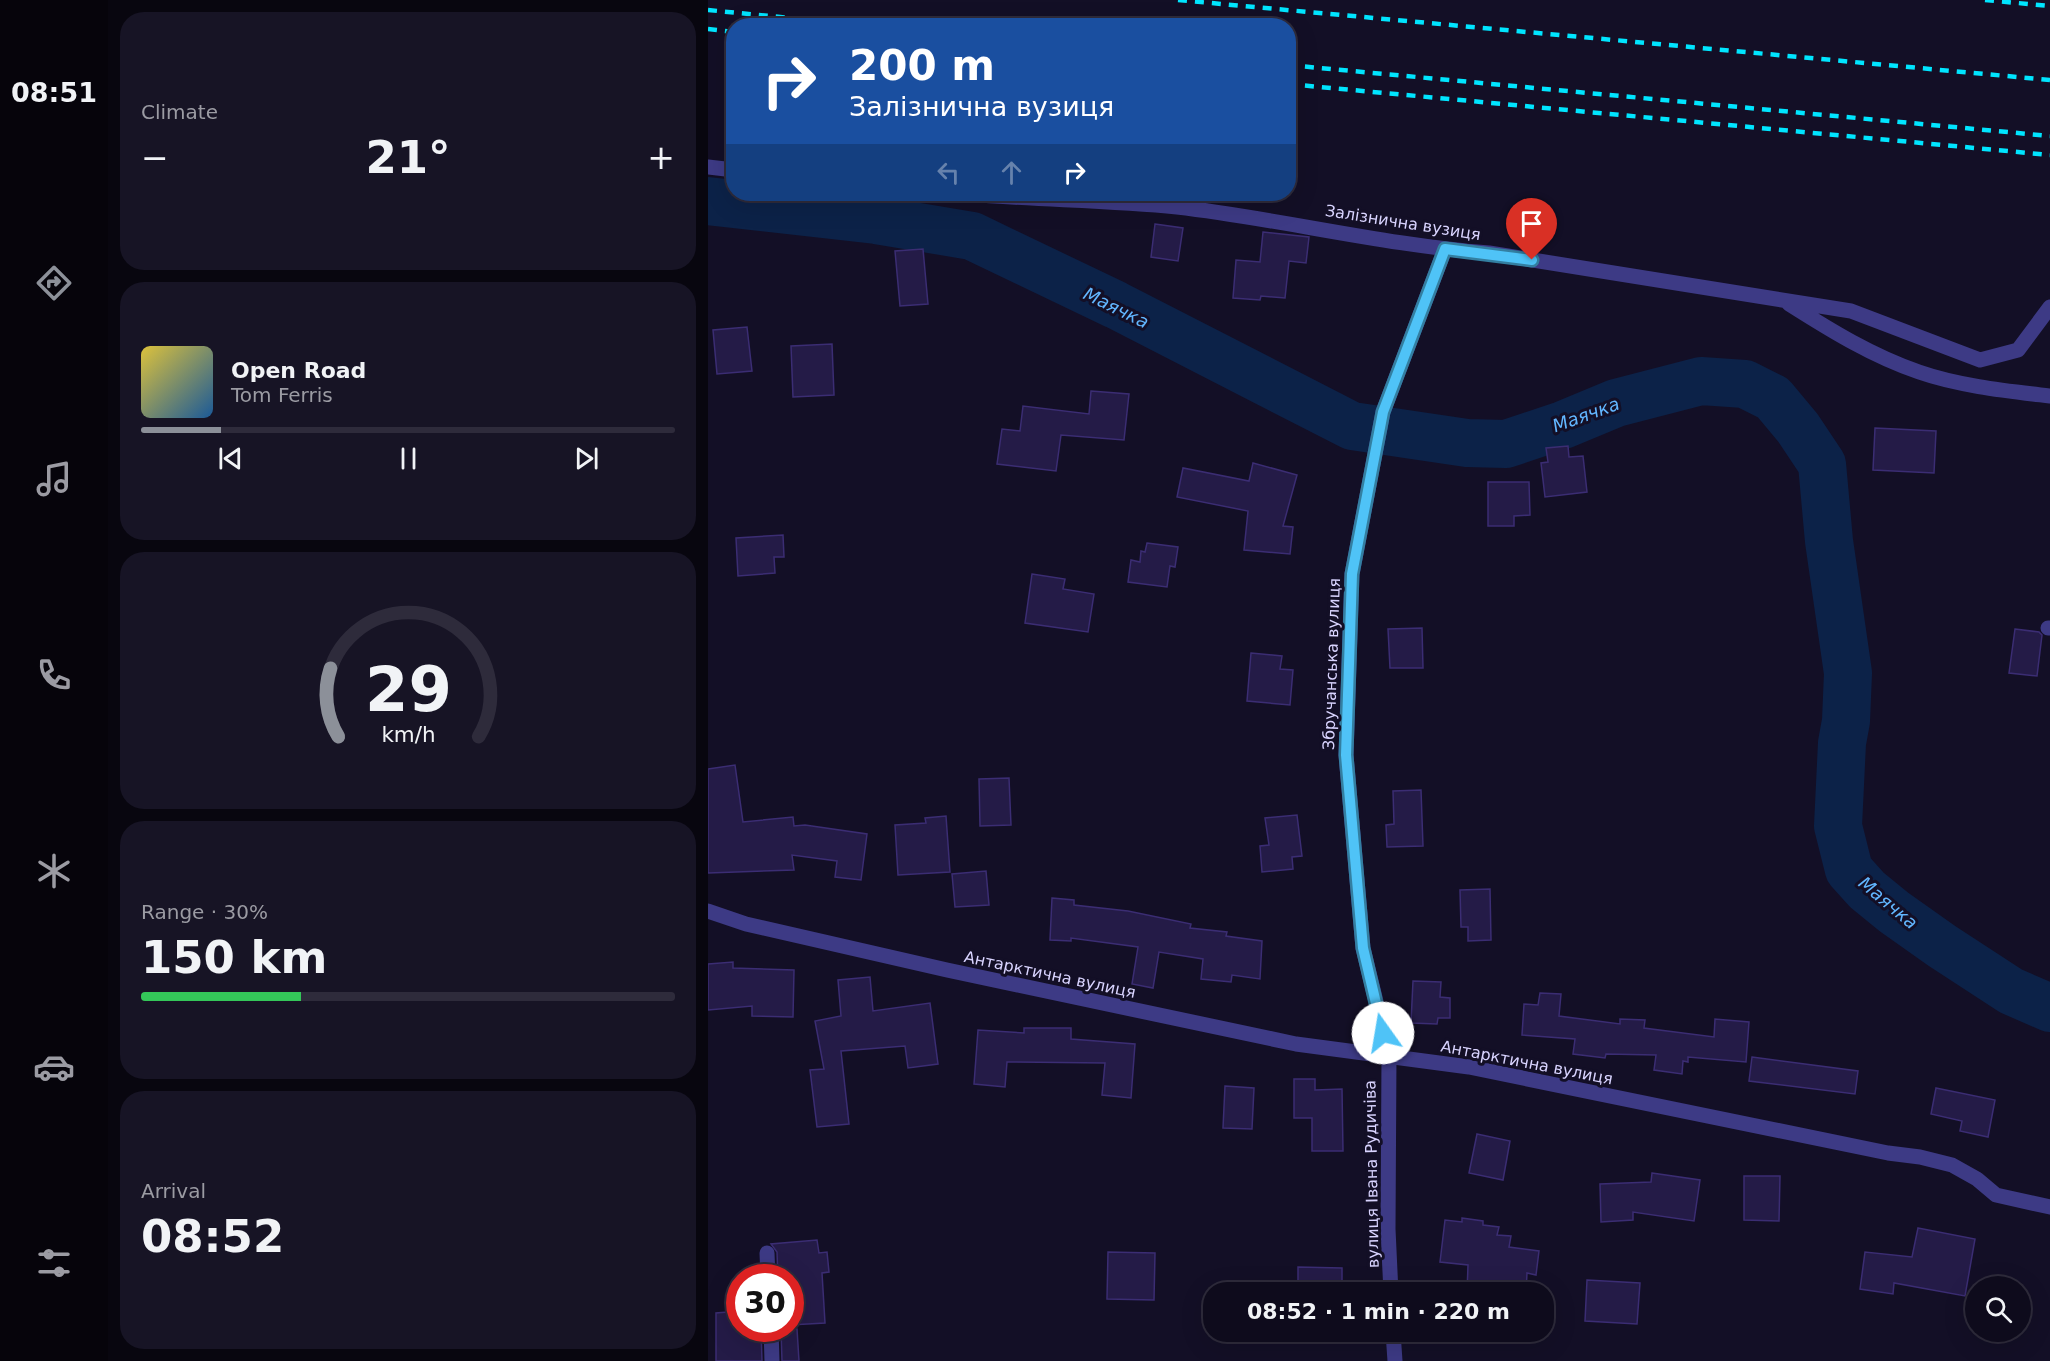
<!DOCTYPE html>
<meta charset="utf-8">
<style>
body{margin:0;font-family:"DejaVu Sans",sans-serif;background:#171425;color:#f1f3f6;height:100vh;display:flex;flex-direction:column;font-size:22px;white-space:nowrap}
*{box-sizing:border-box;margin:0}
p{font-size:20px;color:#9b9ba3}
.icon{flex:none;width:33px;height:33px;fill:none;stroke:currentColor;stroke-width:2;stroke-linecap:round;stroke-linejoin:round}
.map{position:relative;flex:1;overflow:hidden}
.details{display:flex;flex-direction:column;gap:12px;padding:12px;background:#08060f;width:600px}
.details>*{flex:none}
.hud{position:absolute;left:18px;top:18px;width:570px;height:183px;border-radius:24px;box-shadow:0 6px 24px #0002,0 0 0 2px #2e2b3b;background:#1a4fa0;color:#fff;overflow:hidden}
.tools{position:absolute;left:1257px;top:1276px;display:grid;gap:12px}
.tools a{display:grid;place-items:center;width:66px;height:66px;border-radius:50%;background:#0e0b1c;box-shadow:0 6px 24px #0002,0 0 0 2px #2e2b3b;font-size:30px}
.speed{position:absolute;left:18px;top:1264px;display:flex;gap:12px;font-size:30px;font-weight:700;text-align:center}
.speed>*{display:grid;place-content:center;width:78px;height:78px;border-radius:50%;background:#0e0b1c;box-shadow:0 6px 24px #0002,0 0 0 2px #2e2b3b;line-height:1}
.speed .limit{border:9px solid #d22;background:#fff;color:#111}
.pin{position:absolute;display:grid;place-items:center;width:51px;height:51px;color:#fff;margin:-62px -26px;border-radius:50% 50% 50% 0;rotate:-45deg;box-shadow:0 0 6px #0007}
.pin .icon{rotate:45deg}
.me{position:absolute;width:66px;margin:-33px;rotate:347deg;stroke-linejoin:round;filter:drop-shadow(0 0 4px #0008)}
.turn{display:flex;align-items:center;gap:21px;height:126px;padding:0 24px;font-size:27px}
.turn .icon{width:78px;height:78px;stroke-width:2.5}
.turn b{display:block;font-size:42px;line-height:51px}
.lanes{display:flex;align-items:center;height:57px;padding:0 24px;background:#0003;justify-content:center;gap:30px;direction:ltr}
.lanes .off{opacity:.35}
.big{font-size:45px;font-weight:700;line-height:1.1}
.details .card{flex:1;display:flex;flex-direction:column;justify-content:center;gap:9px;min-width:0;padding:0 21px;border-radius:24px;background:#171425}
.details .dial{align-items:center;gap:0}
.dial svg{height:156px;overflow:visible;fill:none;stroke:#2e2b3b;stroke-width:7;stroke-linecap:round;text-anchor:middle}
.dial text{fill:#f1f3f6;stroke:none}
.song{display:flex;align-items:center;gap:18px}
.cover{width:72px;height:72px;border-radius:9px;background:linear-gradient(135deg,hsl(50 70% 55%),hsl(210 70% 35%))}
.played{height:6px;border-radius:3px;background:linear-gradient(90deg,#8c9099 15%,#2e2b3b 15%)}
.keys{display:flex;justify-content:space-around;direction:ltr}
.heat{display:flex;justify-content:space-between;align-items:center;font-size:33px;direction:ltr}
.charge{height:9px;border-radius:4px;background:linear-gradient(90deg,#34c759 30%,#2e2b3b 0)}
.trip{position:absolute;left:495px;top:1282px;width:351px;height:60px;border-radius:24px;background:#0e0b1c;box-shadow:0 6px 24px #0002,0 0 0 2px #2e2b3b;font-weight:700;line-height:60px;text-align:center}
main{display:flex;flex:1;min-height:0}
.tabs{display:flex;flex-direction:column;width:108px;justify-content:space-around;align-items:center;background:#06040b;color:#9b9ba3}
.tabs .icon{width:42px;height:42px}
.tabs .selected{color:#8c9099}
.tabs b{font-size:27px;color:#f1f3f6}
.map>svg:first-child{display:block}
</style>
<main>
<nav class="tabs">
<b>08:51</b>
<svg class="icon selected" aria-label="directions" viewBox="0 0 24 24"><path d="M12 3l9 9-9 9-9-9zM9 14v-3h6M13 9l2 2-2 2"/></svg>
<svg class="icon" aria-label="music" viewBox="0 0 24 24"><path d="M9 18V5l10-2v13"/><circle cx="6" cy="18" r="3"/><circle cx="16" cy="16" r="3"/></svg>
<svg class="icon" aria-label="phone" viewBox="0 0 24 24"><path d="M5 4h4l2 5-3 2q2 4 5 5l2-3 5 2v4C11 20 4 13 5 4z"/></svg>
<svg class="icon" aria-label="climate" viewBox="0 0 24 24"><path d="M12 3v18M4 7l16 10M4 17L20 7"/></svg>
<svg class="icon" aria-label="car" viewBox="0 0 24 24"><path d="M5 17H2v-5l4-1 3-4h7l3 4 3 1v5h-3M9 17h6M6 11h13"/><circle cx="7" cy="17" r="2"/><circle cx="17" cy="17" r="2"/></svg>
<svg class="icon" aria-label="filters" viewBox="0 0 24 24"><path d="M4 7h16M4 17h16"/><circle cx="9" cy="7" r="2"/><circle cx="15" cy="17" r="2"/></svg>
</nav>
<section class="details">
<div class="card"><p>Climate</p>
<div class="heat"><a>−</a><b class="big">21°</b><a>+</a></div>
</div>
<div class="card">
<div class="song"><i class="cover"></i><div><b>Open Road</b><p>Tom Ferris</p></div></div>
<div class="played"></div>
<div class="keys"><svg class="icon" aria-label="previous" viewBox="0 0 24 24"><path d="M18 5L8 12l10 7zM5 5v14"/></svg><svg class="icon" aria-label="pause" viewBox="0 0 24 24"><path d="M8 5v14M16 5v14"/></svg><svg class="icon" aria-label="next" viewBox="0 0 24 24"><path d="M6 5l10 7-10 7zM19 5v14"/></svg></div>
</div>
<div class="card dial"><svg viewBox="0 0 100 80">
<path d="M14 69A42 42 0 1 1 86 69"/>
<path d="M14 69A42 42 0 0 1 10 34" stroke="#8c9099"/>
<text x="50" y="56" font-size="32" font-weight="700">29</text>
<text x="50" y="72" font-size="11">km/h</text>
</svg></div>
<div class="card"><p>Range · 30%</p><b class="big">150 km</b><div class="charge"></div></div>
<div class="card"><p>Arrival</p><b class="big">08:52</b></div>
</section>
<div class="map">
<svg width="1342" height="1361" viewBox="0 0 1342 1361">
<rect width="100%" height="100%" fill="#130f26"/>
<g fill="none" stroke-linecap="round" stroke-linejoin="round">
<path stroke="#0c2248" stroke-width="48" d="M0 201 168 220 264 236 408 305 644 426 759 443 798 444 855 425 908 403 993 381 1037 384 1065 398 1090 428 1114 464 1121 541 1140 673 1138 721 1134 743 1130 826 1141 870 1159 890 1186 912 1234 946 1303 991 1342 1008"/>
</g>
<path fill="#241b47" stroke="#3b2d73" stroke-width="1.5" d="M447 224 475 228 470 261 443 257Z
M555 232 601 237 598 263 581 261 577 298 553 296 552 300 525 298 528 260 552 262Z
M215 249 220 304 192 306 187 251Z
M39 327 44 371 9 374 5 330Z
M124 344 126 395 85 397 83 346Z
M383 391 421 394 416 440 353 435 348 471 289 464 294 429 312 431 315 406 381 414Z
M1167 428 1228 431 1226 473 1165 470Z
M860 446 861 457 875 456 879 492 837 497 833 463 840 462 838 448Z
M545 463 589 475 575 526 585 527 582 554 536 550 540 511 469 497 475 468 541 481Z
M780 482H821L822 515 806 516V526H780Z
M75 535 76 557H66L67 573 30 576 28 538Z
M439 543 470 547 467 567 462 566 459 587 420 582 423 560 432 562 433 551 437 552Z
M324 574 357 579 355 589 386 594 380 632 317 623Z
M714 628 715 668H682L680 629Z
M1307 629 1331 632 1334 635 1329 676 1301 673Z
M543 653 574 656 572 669 585 670 582 705 539 701Z
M27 765 35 822 85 817 86 826 97 825 159 834 153 880 127 877 129 861 84 855 86 870 0 873V769Z
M301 778 303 825 272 826 271 779Z
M713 790 715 846 679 847 678 825 686 824 685 791Z
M589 815 594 856 584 857 585 869 554 872 552 846 561 845 557 818Z
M238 816 242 872 190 875 187 825 218 823 217 818Z
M278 871 281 905 247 907 244 874Z
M782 889 783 940 760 941V927H753L752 890Z
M344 898 366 900V905L420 911 483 924 482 928 519 932 518 936 554 941 552 979 524 975 523 982 493 979 495 959 451 952 445 988 424 984 430 947 363 938V941L342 940Z
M25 962V968L86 970 85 1017 44 1016V1006L0 1010V964Z
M162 977 165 1011 222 1003 230 1064 200 1068 197 1046 133 1051 141 1124 109 1127 102 1070 116 1069 107 1021 133 1016 130 980Z
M705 981 733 982 732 997 742 998V1018H730L729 1024 703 1023Z
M832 993 853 994 851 1016 912 1024V1019L937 1020 936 1028 1006 1037 1007 1019 1041 1022 1038 1062 980 1057V1062L975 1061 974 1074 946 1070 948 1055 898 1054 897 1058 865 1054 867 1039 814 1035 816 1004 830 1005Z
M316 1028H363V1039L427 1044 423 1098 394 1095 397 1063 299 1062 297 1087 266 1084 270 1030 316 1033Z
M1044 1057 1150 1071 1147 1094 1041 1081Z
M586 1079H607V1090L634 1089 635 1151H604V1118H586Z
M517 1086 546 1088 544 1129 515 1128Z
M1228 1088 1287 1100 1280 1137 1252 1131 1254 1121 1223 1114Z
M769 1134 802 1141 795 1180 761 1173Z
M944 1173 992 1180 986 1221 925 1212V1220L893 1222 892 1184 943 1182Z
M1036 1176H1072L1071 1221 1036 1220Z
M754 1218 775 1221V1225L791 1227 789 1235 803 1236 801 1247 831 1251 828 1275 819 1273 818 1293H759L760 1265 732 1262 737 1220 754 1222Z
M1210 1228 1267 1239 1257 1296 1186 1283 1185 1294 1152 1289 1157 1252 1204 1257Z
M109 1240 111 1253 119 1252 121 1272 114 1273 117 1323 82 1325V1276L70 1278 69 1252 63 1244Z
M400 1252 447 1253 446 1300 399 1299Z
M590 1267 634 1268V1293H590Z
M879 1280 932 1283 929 1324 877 1321Z
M32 1311V1329H53L54 1361H8V1313Z
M73 1329H89L91 1361H74Z"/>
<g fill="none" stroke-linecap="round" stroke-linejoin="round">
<path stroke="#3d3a85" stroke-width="15" d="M0 167 26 170
M259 194C329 200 399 200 469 207 573 219 676 245 781 253L1143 311 1272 360 1310 350 1342 307
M1081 304C1122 330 1164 356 1211 372 1251 386 1300 391 1342 396
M1340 628H1342
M0 911 38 924 239 970 588 1044 761 1067 1180 1153 1212 1157 1244 1165 1269 1179 1288 1195 1342 1207
M59 1253 60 1278
M683 1293 680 1229 681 1055 655 948 638 755 644 574 675 412 737 249
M63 1329 64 1361
M685 1332 687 1361"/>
<path stroke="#00e5ff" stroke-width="4.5" stroke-dasharray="9 8" stroke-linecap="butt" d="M470 0 1342 80
M1277 0 1342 6
M0 10 165 26
M0 29 26 32
M580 65 1342 136
M580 84 1342 155"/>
</g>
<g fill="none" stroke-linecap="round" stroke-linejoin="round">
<defs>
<path id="route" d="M675 1033 655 948 638 755 644 574 675 412 737 249 824 260"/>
</defs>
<use href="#route" stroke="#337fa1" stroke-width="15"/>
<use href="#route" stroke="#4fc3f7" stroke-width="10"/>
</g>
<g text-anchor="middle" stroke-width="6" stroke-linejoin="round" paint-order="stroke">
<g font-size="16" fill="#d9d4ff" stroke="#130f26">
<text transform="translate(695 222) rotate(9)" y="6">Залізнична вузиця</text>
<text transform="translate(623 664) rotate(-88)" y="6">Збручанська вулиця</text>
<text transform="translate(342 974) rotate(12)" y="6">Антарктична вулиця</text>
<text transform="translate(819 1062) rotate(11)" y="6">Антарктична вулиця</text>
<text transform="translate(663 1174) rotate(-91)" y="6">вулиця Івана Рудичіва</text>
</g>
<g font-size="18" font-style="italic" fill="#62b6ff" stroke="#130f26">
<text transform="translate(408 308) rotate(26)" y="6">Маячка</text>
<text transform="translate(878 415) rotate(-20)" y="6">Маячка</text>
<text transform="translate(1180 903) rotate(40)" y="6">Маячка</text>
</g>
</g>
</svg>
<div class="tools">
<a><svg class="icon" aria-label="search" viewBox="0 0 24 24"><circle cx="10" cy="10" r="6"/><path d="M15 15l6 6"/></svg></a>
</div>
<div class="speed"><div class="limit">30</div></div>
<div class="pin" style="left:824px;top:260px;background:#d93025"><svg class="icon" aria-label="arrive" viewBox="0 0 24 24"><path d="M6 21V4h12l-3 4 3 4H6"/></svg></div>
<svg class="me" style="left:675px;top:1033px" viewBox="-20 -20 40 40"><circle r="19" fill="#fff"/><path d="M0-13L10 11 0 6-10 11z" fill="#4fc3f7"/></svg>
<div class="trip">08:52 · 1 min · 220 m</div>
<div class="hud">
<div class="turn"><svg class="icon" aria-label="right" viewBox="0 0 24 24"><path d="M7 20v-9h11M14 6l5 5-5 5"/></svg><div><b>200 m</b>Залізнична вузиця</div></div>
<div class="lanes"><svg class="icon off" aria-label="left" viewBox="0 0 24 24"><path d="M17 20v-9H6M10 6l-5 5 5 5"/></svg><svg class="icon off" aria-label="ahead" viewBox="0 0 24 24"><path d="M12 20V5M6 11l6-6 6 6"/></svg><svg class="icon" aria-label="right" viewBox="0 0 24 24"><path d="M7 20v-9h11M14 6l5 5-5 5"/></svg></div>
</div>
</div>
</main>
